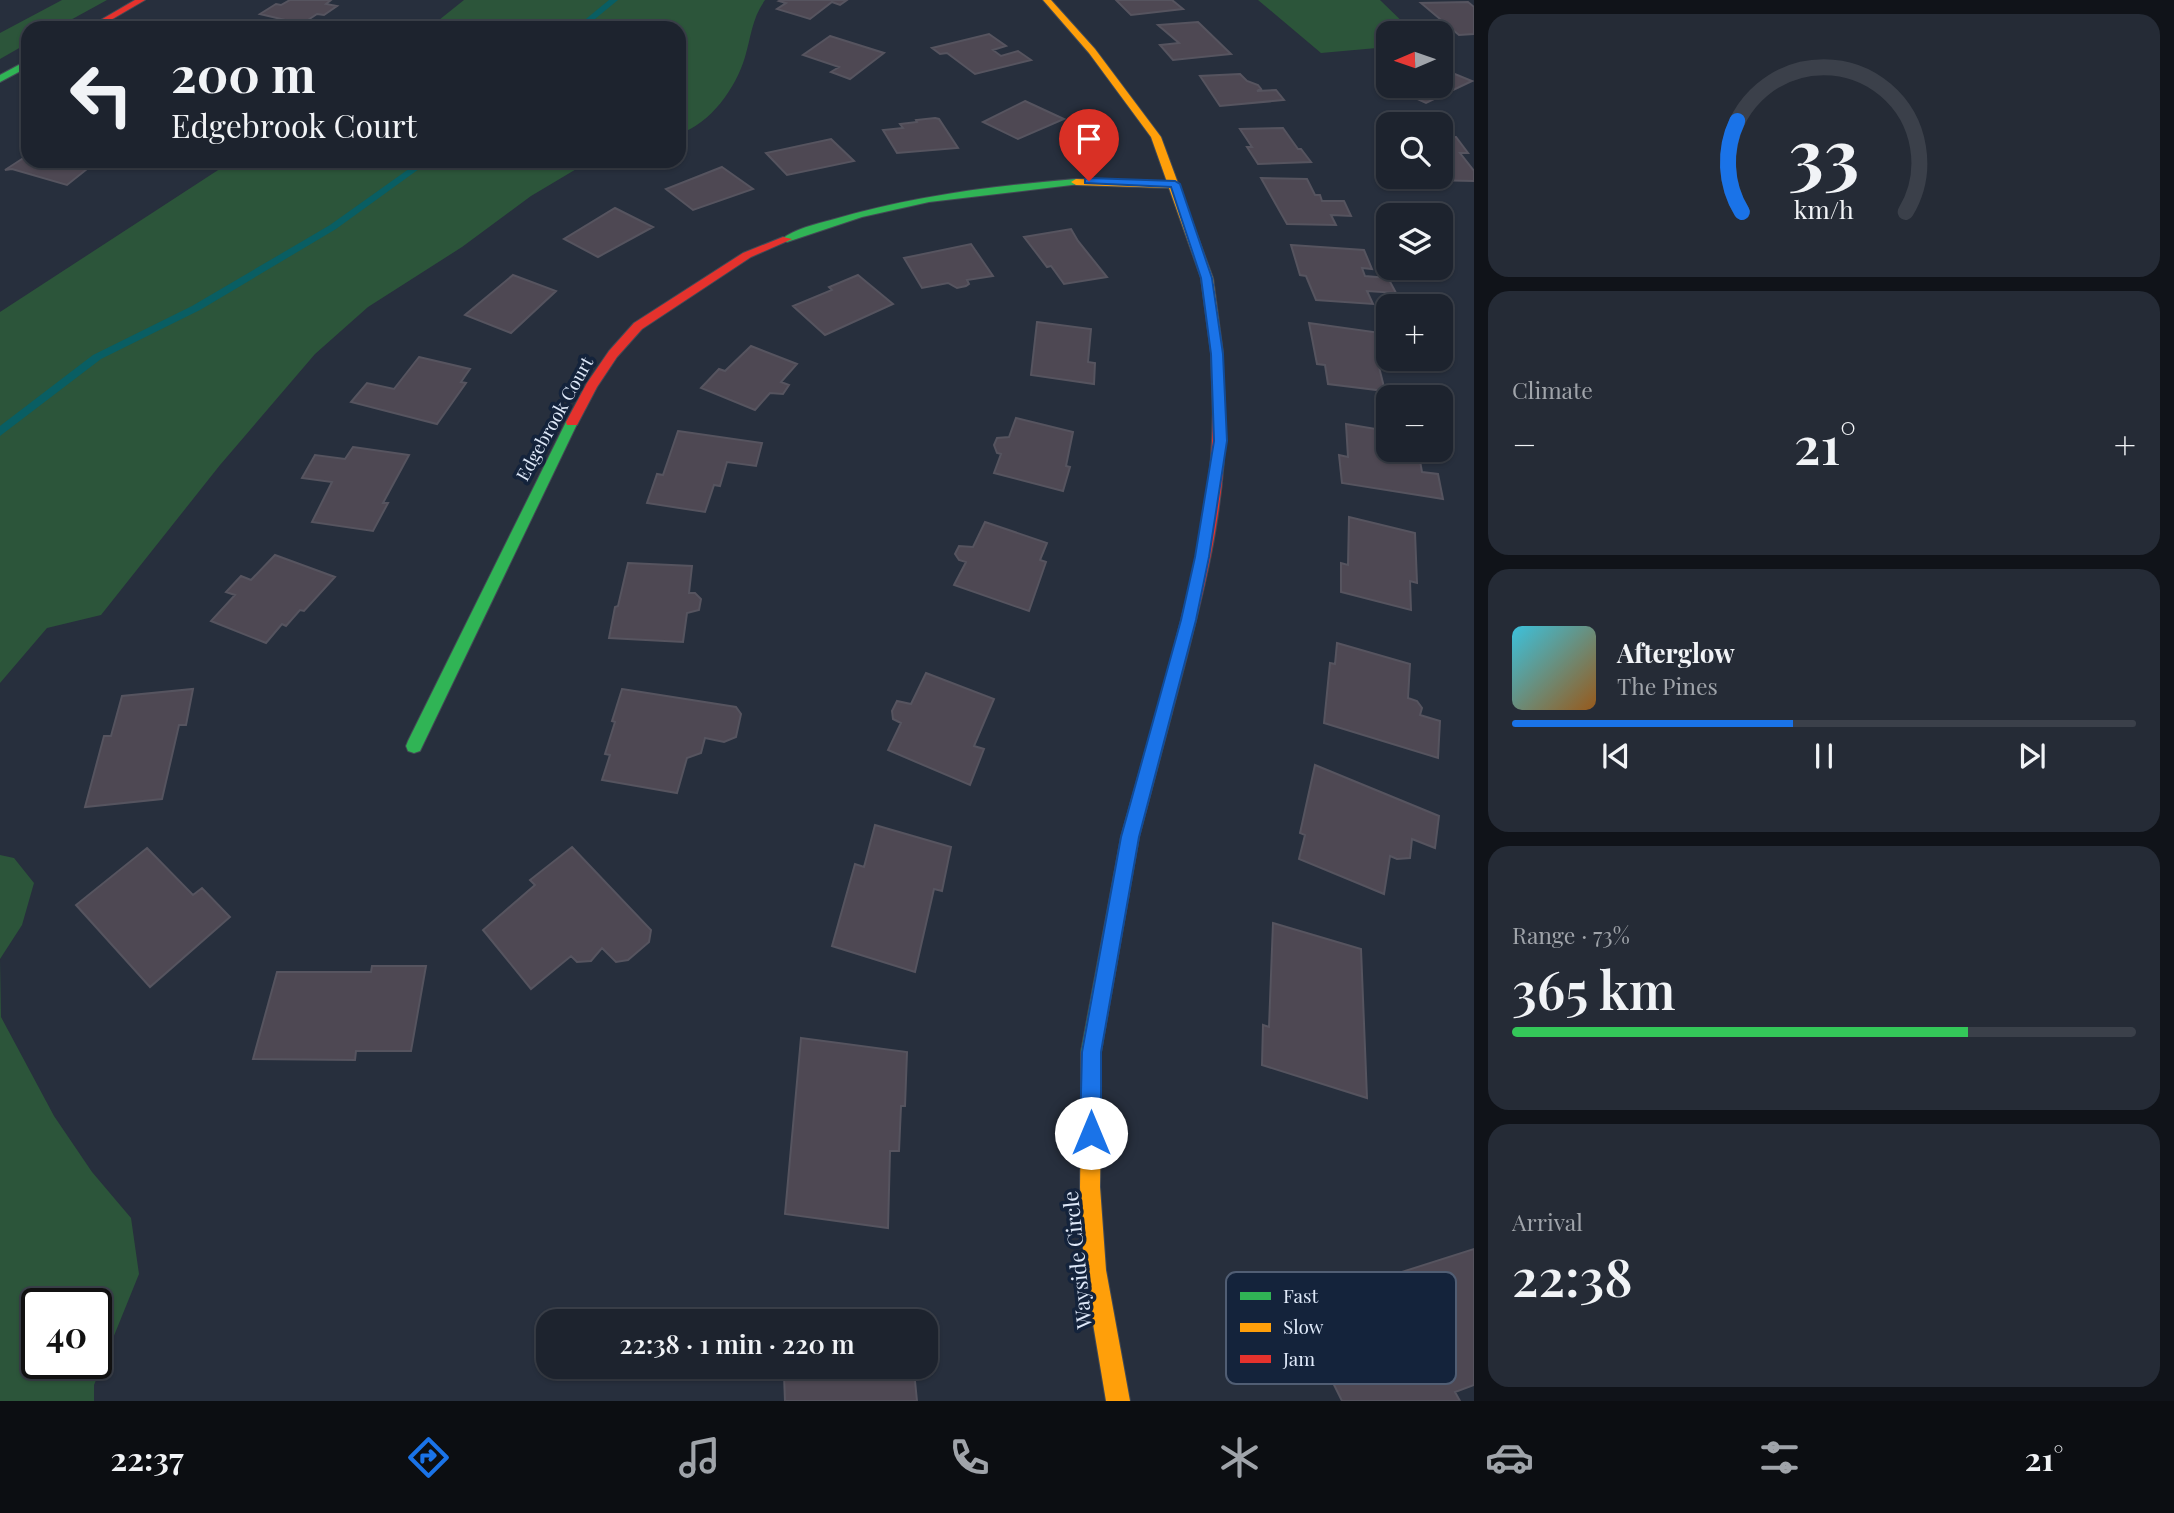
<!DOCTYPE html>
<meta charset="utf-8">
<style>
body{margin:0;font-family:"Playfair Display",serif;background:#252b36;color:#f1f3f6;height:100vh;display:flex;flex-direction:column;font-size:26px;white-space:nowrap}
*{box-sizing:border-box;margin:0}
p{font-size:23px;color:#a0a4aa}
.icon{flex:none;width:38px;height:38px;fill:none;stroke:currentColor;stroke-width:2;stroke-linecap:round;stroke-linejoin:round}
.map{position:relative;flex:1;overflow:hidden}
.drawer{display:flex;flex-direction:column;gap:14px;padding:14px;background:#101319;width:700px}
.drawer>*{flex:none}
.guide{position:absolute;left:21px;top:21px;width:665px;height:147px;border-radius:21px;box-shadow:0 2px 5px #0004,0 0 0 2px #3b404a;background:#1d232e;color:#f1f3f6;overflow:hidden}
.needle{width:46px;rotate:268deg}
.tools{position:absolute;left:1376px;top:21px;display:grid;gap:14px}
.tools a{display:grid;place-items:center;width:77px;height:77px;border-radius:14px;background:#1d232e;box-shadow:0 2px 5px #0004,0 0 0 2px #3b404a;font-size:35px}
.speed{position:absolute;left:21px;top:1288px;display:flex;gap:14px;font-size:35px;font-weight:700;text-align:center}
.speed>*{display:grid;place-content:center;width:91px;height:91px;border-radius:50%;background:#1d232e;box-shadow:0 2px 5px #0004,0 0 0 2px #3b404a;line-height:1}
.speed .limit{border:4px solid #111;border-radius:10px;background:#fff;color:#111}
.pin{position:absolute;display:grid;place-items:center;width:60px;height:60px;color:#fff;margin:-72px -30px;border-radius:50% 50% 50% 0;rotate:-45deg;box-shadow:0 0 7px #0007}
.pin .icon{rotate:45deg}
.me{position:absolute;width:77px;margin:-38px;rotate:0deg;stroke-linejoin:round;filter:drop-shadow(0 0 5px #0008)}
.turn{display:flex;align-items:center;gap:24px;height:147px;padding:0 35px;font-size:32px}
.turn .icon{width:91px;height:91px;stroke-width:2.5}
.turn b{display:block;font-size:49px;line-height:60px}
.big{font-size:52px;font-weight:600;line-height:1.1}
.drawer .tile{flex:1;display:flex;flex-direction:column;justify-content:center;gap:10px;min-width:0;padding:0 24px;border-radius:21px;background:#252b36}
.drawer .dial{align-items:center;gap:0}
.dial svg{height:182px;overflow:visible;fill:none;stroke:#3b404a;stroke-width:7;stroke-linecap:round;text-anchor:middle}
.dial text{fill:#f1f3f6;stroke:none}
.song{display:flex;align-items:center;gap:21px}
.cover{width:84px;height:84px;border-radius:10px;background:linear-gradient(135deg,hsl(190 70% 55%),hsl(30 70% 35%))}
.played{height:7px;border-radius:4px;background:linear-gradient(90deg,#1a73e8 45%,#3b404a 45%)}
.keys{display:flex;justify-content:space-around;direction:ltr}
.heat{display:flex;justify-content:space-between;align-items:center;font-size:38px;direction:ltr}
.charge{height:10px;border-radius:5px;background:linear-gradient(90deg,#34c759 73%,#3b404a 0)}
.trip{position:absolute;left:536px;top:1309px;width:402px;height:70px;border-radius:21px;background:#1d232e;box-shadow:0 2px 5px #0004,0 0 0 2px #3b404a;font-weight:600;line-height:70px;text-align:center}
.dock{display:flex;height:112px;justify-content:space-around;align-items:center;background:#0c0e12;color:#a0a4aa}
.dock .icon{width:49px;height:49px}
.dock .current{color:#1a73e8}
.dock b{font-size:32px;color:#f1f3f6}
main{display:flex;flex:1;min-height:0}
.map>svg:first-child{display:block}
</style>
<main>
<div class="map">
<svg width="1474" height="1401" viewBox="0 0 1474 1401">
<rect width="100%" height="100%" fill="#272f3d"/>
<path fill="#2c553a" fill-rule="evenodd" d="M62 0H107L56 28H28V43L0 59V33Z
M464 0H765C752 18 751 37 745 57 736 88 710 124 679 134V28H429Z
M1258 0H1380L1414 33H1388V47L1321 53Z
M232 161H596L578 168 531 196 462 247 368 307 315 354 220 465 101 615 47 628 0 683V312Z
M0 855 14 858 34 883 22 925 0 959 1 1017 54 1116 92 1172 131 1218 139 1274 94 1385V1401H0ZM37 1304H96V1363H37Z"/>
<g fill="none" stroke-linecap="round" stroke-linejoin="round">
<path fill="#095e63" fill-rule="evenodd" d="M609 0H618L584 28H575Z
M420 161H430L336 229 200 310 101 359 0 436V426L93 355 192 306 330 225Z"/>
</g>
<path fill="#4e4853" stroke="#56545f" stroke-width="2" d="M290 0H331L326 4 337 6 324 15 317 14 302 24 260 14 276 4 281 5Z
M781 0H847L840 5 832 2 810 19 777 9 786 3 779 1Z
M1116 0H1172L1183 9 1131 15Z
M1468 2 1474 7V34L1459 35 1421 3Z
M1198 22 1231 54 1173 60 1160 45 1179 43 1158 25Z
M989 34 1006 46 993 50 1001 56 1018 51 1031 60 975 74 947 53 940 54 932 48Z
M830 36 884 53 850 79 831 72 839 67 803 55Z
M1440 68 1472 81 1426 103 1389 86H1440Z
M1240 74 1247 81 1258 85 1261 89 1257 91 1276 90 1284 100 1220 106 1200 76Z
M1025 101 1064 119 1018 139 983 122Z
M935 118 939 119 958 148 897 153 883 130 903 128 900 124 917 122 916 120Z
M1283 128 1298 149H1301L1311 162 1258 164 1247 147H1252L1240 129Z
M1440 137H1456L1468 153H1460L1474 171V181L1431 180 1428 177H1440Z
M831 139 854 161 787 175 766 153Z
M28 155V161H97L67 185 12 169 5 170Z
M722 167 753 189 693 210 666 189Z
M1261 178 1307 179 1315 195H1320L1322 201H1344L1351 216 1331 215 1336 225 1287 224Z
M615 208 653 227 598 257 564 239Z
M1071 229 1078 241 1107 277 1064 284 1051 266 1047 267 1024 237Z
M971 244 993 276 967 280 969 284 966 286 957 288 948 283 922 288 904 258Z
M1291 245 1364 250 1372 269 1362 268 1365 276 1388 278 1396 293 1367 291 1373 304 1316 300 1306 276 1300 275Z
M513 275 556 291 511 333 465 315Z
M858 275 893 304 825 335 793 306 832 290 829 287Z
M1037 322 1091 329 1088 362 1095 363 1094 384 1031 375Z
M1309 323 1388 334V352L1382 351 1386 368 1379 367 1385 391 1328 384 1325 365 1317 364Z
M751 346 797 364 781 382 789 385 783 394 770 393 755 410 701 388 719 369 725 371Z
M419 357 470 369 461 382 466 383 437 424 351 402 367 383 394 389Z
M1016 418 1073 432 1066 466 1070 467 1063 491 994 473 1001 454 997 453 994 445 997 438 1009 437Z
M1346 424 1388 431V450H1409L1411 460 1420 461 1422 472 1438 474 1443 499 1342 483 1339 455 1348 457Z
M678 431 762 443 756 466 727 462 720 486 714 485 705 512 647 503 657 474 663 475Z
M353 447 409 455 383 503H388L373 531 312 522 332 482 302 478 315 455 345 459Z
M1349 517 1415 533 1417 583 1410 581 1411 610 1341 592V563L1348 565Z
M985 522 1047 543 1040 560 1046 562 1029 611 954 585 966 562 959 560 955 554 959 546 973 547Z
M275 555 335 577 304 611 300 610 286 626 282 624 266 643 211 621 235 595 226 592 241 576 251 580Z
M628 563 692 566 689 593H695L701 599 699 610 687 613 683 642 609 638 615 607 618 606Z
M1337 643 1410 664 1408 698 1417 701 1422 708 1420 715 1440 721 1438 758 1324 723 1330 663 1335 664Z
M926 673 994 699 974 746 984 749 970 785 888 750 901 723 893 719 892 711 897 701 911 704Z
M193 689 186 725H179L162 799 85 807 104 736H111L122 696Z
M622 689 736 707 741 714 736 737 724 742 705 738 701 753 687 758 677 793 602 780 610 755 605 754 615 722 612 721Z
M1315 765 1439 816 1435 848 1412 839 1410 858 1397 859 1390 856 1384 894 1299 859 1305 835 1300 833Z
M875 825 951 847 942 891 934 889 915 972 832 946 855 864 864 867Z
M572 847 651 930 649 942 628 960 616 962 602 948 591 961 577 962 571 956 531 989 483 930 535 885 530 880Z
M147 848 193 895 202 888 230 917 150 987 76 905Z
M1273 923 1361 949 1367 1098 1262 1065 1263 1025 1269 1027Z
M372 966H426L411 1051H356L355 1060 253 1059 277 972H371Z
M801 1038 907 1052 905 1106H901L899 1151H890L888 1228 785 1214Z
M1474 1249V1385L1455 1392 1460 1401H1342L1295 1306Z
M914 1371 917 1401H785L784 1375Z"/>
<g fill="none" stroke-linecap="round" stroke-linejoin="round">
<defs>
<path id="fast" d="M28 60V67L0 82V75Z
M1076 179 1080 180V184L929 202 862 217 787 242 782 239C794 229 816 224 831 220 911 196 993 186 1076 179Z
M572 418 578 422 420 751 414 753 408 751 406 746 408 741 566 422Z
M1164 706 1170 708 1172 713 1139 837 1101 1052V1113L1098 1120 1091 1123 1084 1120 1081 1113V1052L1121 837 1156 713 1158 708Z"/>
<path id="slow" d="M1043 0H1051L1095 49 1161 137 1213 278 1223 353 1222 391 1218 392 1212 388 1211 353 1201 278 1169 188 1076 185 1071 182 1076 179 1167 182 1151 137 1089 53Z
M1091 1103 1098 1106 1101 1113 1100 1187 1106 1270 1130 1401H1106L1084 1270 1080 1187 1081 1113 1084 1106Z"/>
<path id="jam" d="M135 0H145L97 28H87Z
M783 237 792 239 751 257 642 329 617 357 597 387 577 425H567L566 422 587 383 609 351 634 323 743 253Z
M1218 384 1224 388C1232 498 1200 607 1172 713L1170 718H1158L1156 713C1185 607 1218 499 1212 388Z"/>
</defs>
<use href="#fast" stroke="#434a55" stroke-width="2"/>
<use href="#slow" stroke="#434a55" stroke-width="2"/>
<use href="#jam" stroke="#434a55" stroke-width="2"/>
<use href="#fast" fill="#30b455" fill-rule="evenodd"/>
<use href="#slow" fill="#ff9f0a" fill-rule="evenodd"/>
<use href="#jam" fill="#e5322d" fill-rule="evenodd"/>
</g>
<path fill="#1a73e8" stroke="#114b97" stroke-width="2" d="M1089 178 1175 181 1180 184 1212 278 1223 354 1227 441 1209 557 1196 620 1139 837 1101 1052V1133L1098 1140 1091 1143 1083 1140 1080 1133 1082 1052 1121 837 1181 620 1195 557 1214 441 1211 354 1201 278 1171 187 1085 183V179Z"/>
<g text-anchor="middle" stroke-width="7" stroke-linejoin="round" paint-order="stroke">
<g font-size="18" fill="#dfe9f9" stroke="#14233b">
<text transform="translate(555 419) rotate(-61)" y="6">Edgebrook Court</text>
</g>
<g font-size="21" fill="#dfe9f9" stroke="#14233b">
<text transform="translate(1078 1260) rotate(-96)" y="7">Wayside Circle</text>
</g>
</g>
<rect x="1226" y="1272" width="230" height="112" rx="10" fill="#14233b" stroke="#515e74" stroke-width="2"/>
<rect x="1240" y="1292" width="31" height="8" fill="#30b455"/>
<rect x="1240" y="1323" width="31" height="9" fill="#ff9f0a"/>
<rect x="1240" y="1355" width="31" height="8" fill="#e5322d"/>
<g font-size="19" fill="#dfe9f9">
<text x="1283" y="1303">Fast</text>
<text x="1283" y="1334">Slow</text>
<text x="1283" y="1366">Jam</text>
</g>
</svg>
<div class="tools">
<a><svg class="needle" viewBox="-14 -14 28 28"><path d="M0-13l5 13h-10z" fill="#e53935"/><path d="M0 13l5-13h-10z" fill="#a0a4aa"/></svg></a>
<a><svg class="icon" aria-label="search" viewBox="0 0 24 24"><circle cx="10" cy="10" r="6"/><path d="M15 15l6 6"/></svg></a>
<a><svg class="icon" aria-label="layers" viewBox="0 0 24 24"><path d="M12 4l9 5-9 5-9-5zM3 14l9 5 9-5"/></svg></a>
<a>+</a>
<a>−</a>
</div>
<div class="speed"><div class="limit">40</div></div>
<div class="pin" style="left:1089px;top:181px;background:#d93025"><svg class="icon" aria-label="arrive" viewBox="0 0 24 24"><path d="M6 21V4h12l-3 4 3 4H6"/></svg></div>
<svg class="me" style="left:1091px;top:1133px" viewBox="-20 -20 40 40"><circle r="19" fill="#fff"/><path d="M0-13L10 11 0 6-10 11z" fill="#1a73e8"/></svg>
<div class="trip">22:38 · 1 min · 220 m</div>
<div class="guide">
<div class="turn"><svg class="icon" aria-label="left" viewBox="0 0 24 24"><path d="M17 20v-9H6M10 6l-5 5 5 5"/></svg><div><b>200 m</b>Edgebrook Court</div></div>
</div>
</div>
<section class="drawer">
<div class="tile dial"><svg viewBox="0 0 100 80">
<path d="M14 69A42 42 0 1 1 86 69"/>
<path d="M14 69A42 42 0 0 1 12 29" stroke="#1a73e8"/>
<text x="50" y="56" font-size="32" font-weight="700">33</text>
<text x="50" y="72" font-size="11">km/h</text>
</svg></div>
<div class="tile"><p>Climate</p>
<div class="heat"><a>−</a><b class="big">21°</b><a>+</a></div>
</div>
<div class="tile">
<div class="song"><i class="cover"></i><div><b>Afterglow</b><p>The Pines</p></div></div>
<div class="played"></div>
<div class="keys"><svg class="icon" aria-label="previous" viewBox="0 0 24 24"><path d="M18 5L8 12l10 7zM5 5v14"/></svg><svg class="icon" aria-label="pause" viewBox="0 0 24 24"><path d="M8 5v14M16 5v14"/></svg><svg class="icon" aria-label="next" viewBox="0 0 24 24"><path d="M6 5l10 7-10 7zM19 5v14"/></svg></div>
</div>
<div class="tile"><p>Range · 73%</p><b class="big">365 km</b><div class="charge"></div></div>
<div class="tile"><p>Arrival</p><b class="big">22:38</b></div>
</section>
</main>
<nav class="dock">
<b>22:37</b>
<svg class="icon current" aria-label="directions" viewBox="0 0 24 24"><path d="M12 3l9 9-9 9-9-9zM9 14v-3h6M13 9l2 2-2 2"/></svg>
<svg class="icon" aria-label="music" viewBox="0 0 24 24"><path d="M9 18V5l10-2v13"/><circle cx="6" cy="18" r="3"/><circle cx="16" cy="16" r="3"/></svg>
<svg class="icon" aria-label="phone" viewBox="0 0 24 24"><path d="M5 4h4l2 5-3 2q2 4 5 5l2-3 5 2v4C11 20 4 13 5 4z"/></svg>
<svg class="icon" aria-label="climate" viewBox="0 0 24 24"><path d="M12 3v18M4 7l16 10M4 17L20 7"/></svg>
<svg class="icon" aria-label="car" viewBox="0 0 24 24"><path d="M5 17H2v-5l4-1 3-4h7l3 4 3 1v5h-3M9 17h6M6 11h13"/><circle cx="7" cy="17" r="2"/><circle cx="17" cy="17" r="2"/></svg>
<svg class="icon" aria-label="filters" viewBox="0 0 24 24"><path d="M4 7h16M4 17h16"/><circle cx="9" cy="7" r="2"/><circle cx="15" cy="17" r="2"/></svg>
<b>21°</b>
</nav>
